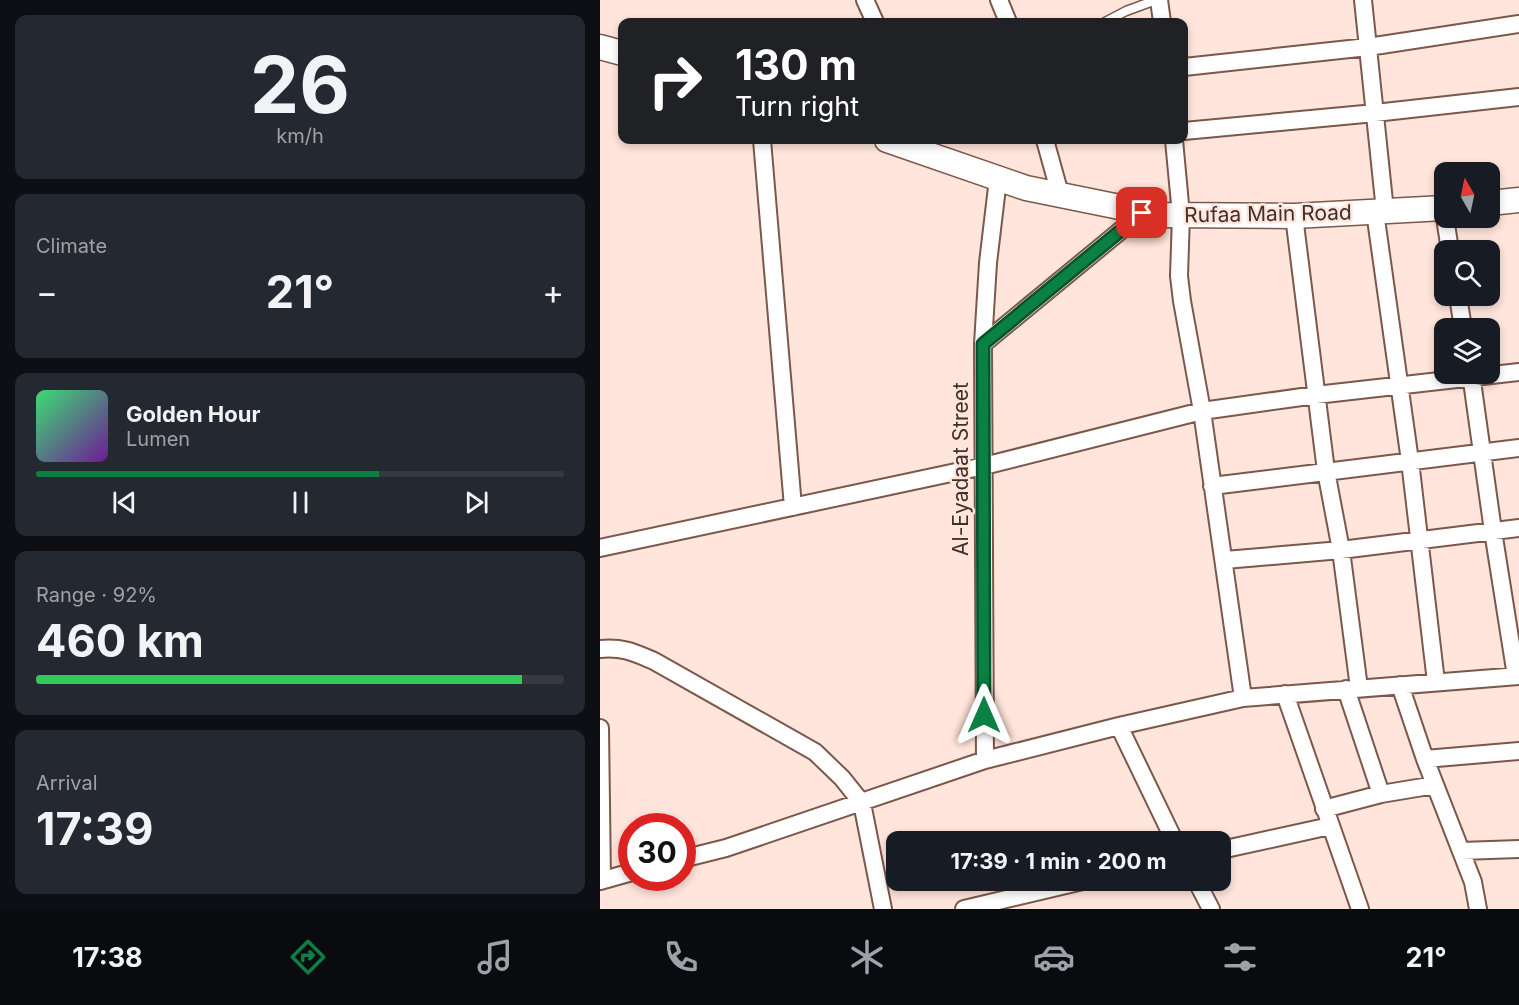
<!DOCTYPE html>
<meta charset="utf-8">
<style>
body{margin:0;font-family:Inter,sans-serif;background:#242831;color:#f1f3f6;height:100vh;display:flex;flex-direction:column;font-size:22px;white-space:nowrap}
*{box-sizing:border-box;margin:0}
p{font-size:20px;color:#9ea1a6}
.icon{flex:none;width:33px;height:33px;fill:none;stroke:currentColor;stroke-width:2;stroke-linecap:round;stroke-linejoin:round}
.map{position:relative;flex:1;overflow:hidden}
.sheet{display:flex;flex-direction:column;gap:15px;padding:15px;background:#0d0f14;width:600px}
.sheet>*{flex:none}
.guide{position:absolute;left:18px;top:18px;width:570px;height:126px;border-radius:12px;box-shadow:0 3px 9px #0003;background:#202124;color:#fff;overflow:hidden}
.needle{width:39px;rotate:351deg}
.buttons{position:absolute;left:834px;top:162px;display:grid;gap:12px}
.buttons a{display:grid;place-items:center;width:66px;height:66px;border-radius:12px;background:#171b24;box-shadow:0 3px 9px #0003;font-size:30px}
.speed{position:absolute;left:18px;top:813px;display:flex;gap:12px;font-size:30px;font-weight:700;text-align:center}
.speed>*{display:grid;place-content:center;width:78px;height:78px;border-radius:50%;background:#171b24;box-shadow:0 3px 9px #0003;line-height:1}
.speed .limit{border:9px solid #d22;background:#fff;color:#111}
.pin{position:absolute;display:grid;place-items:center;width:51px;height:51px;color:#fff;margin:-26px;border-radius:12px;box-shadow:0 3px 9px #0006}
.me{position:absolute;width:66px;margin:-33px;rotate:0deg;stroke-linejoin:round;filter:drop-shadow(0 0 4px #0008)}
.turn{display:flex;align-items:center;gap:21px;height:126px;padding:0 18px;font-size:27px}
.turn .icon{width:78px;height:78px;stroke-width:2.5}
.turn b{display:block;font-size:42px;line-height:51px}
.big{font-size:45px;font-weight:700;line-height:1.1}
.sheet .card{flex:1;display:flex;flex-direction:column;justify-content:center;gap:9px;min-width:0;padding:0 21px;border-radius:12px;background:#242831}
.sheet .dial{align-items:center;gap:0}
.dial b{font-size:78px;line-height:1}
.song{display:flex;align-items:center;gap:18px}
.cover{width:72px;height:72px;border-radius:9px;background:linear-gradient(135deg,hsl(140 70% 55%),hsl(280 70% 35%))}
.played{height:6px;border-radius:3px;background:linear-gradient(90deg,#0b8043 65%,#363941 65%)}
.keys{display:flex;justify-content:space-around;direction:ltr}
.heat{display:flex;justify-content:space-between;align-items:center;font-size:33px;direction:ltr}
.charge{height:9px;border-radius:4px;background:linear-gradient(90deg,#34c759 92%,#363941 0)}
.trip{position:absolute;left:286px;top:831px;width:345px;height:60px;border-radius:12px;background:#171b24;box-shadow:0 3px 9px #0003;font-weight:700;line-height:60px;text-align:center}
.menu{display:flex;height:96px;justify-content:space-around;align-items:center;background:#090b0e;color:#9ea1a6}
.menu .icon{width:42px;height:42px}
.menu .active{color:#0b8043}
.menu b{font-size:27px;color:#f1f3f6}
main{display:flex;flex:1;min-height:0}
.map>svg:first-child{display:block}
</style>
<main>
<section class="sheet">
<div class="card dial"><b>26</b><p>km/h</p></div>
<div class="card"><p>Climate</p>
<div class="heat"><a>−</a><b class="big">21°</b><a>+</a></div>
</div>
<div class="card">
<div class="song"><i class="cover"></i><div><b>Golden Hour</b><p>Lumen</p></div></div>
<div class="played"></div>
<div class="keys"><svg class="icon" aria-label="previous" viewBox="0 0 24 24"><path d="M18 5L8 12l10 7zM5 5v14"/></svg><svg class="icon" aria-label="pause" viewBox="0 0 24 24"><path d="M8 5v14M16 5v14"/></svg><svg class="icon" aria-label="next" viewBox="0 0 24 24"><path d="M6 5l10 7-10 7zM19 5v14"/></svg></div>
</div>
<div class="card"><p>Range · 92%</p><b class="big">460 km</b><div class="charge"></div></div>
<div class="card"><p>Arrival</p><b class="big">17:39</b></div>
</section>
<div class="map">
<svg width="919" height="909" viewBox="0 0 919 909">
<rect width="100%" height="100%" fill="#ffe5db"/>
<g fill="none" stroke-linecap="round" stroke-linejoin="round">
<defs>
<path id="lane" d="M505 22 526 11 556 0"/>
<path id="street" d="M265 0 275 22
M399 0 408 22
M559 0 562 22
M763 0 785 211
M584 67 768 47 919 24
M584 131 775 113 919 97
M162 140 193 507
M445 140 460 194
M574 140 581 215 579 276 582 301 602 411 643 698
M775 212 810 461 836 682
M694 216 726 471 741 550 759 688
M845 218 850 250
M858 296 863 328
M383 344 542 213
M871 374 893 531 916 676
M612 486 919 448
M0 548 384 466 602 411 716 395 919 372
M625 560 741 550 919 528
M0 649C23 647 33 652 54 661L215 752 242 778 262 803 283 909
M800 685 825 759 873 882 878 909
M746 689 781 794
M685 694 760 909
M519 726 575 842
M0 728 2 880
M825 759 919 751
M385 760 383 344 388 263 398 179
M724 809 781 794 835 785
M621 850 730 826
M861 851 919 849
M82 859 126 848 385 760 519 726 643 698 919 676
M596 880 611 909
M0 881 32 872
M364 909 487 880"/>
<path id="secondary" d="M0 47 22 53
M287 140 426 188 559 215 694 216 844 208
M890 203 919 200"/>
</defs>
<use href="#lane" stroke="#7c574a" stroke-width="11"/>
<use href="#street" stroke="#7c574a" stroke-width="20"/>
<use href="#secondary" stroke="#7c574a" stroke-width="27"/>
<use href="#lane" stroke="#fff" stroke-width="8"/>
<use href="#street" stroke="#fff" stroke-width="16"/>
<use href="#secondary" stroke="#fff" stroke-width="24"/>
</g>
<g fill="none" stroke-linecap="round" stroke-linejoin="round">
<defs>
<path id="route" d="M384 715 383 344 542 213"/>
</defs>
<use href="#route" stroke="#07532c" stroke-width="15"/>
<use href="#route" stroke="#0b8043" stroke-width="10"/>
</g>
<g text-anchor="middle" stroke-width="5" stroke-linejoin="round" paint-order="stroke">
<g font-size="21" fill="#41302a" stroke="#ffe5db">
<text transform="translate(668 214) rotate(-1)" y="7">Rufaa Main Road</text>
<text transform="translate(361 469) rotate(-90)" y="7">Al-Eyadaat Street</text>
</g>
</g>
</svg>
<div class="buttons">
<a><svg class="needle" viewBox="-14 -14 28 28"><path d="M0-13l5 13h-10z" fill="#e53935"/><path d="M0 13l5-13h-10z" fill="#9ea1a6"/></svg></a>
<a><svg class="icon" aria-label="search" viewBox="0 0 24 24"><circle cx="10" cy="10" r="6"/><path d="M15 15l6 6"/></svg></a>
<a><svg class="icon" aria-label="layers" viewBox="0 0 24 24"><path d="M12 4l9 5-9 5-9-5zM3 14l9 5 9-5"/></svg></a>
</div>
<div class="speed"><div class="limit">30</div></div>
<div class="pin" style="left:542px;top:213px;background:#d93025"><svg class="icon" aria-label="arrive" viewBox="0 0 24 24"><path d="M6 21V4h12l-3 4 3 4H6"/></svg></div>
<svg class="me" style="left:384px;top:715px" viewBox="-20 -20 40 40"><path d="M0-17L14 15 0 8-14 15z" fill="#0b8043" stroke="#fff" stroke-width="4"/></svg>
<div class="trip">17:39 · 1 min · 200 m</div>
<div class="guide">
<div class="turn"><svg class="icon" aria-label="right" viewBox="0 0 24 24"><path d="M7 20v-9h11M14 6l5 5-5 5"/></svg><div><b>130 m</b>Turn right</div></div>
</div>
</div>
</main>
<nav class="menu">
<b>17:38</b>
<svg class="icon active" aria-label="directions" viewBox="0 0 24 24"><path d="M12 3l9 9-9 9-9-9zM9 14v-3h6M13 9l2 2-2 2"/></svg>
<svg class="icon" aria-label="music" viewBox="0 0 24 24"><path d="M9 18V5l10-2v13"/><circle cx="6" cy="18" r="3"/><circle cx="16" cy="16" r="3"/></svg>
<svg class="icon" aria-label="phone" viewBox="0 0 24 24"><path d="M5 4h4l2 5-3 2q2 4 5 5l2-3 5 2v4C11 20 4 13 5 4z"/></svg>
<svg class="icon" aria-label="climate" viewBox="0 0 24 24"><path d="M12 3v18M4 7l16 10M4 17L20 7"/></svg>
<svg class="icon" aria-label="car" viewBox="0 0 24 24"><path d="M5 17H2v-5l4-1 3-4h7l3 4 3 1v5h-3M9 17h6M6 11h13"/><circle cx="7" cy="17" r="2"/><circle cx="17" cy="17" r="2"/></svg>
<svg class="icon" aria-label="filters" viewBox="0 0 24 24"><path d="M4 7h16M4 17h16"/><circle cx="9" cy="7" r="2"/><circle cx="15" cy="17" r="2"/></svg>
<b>21°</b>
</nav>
